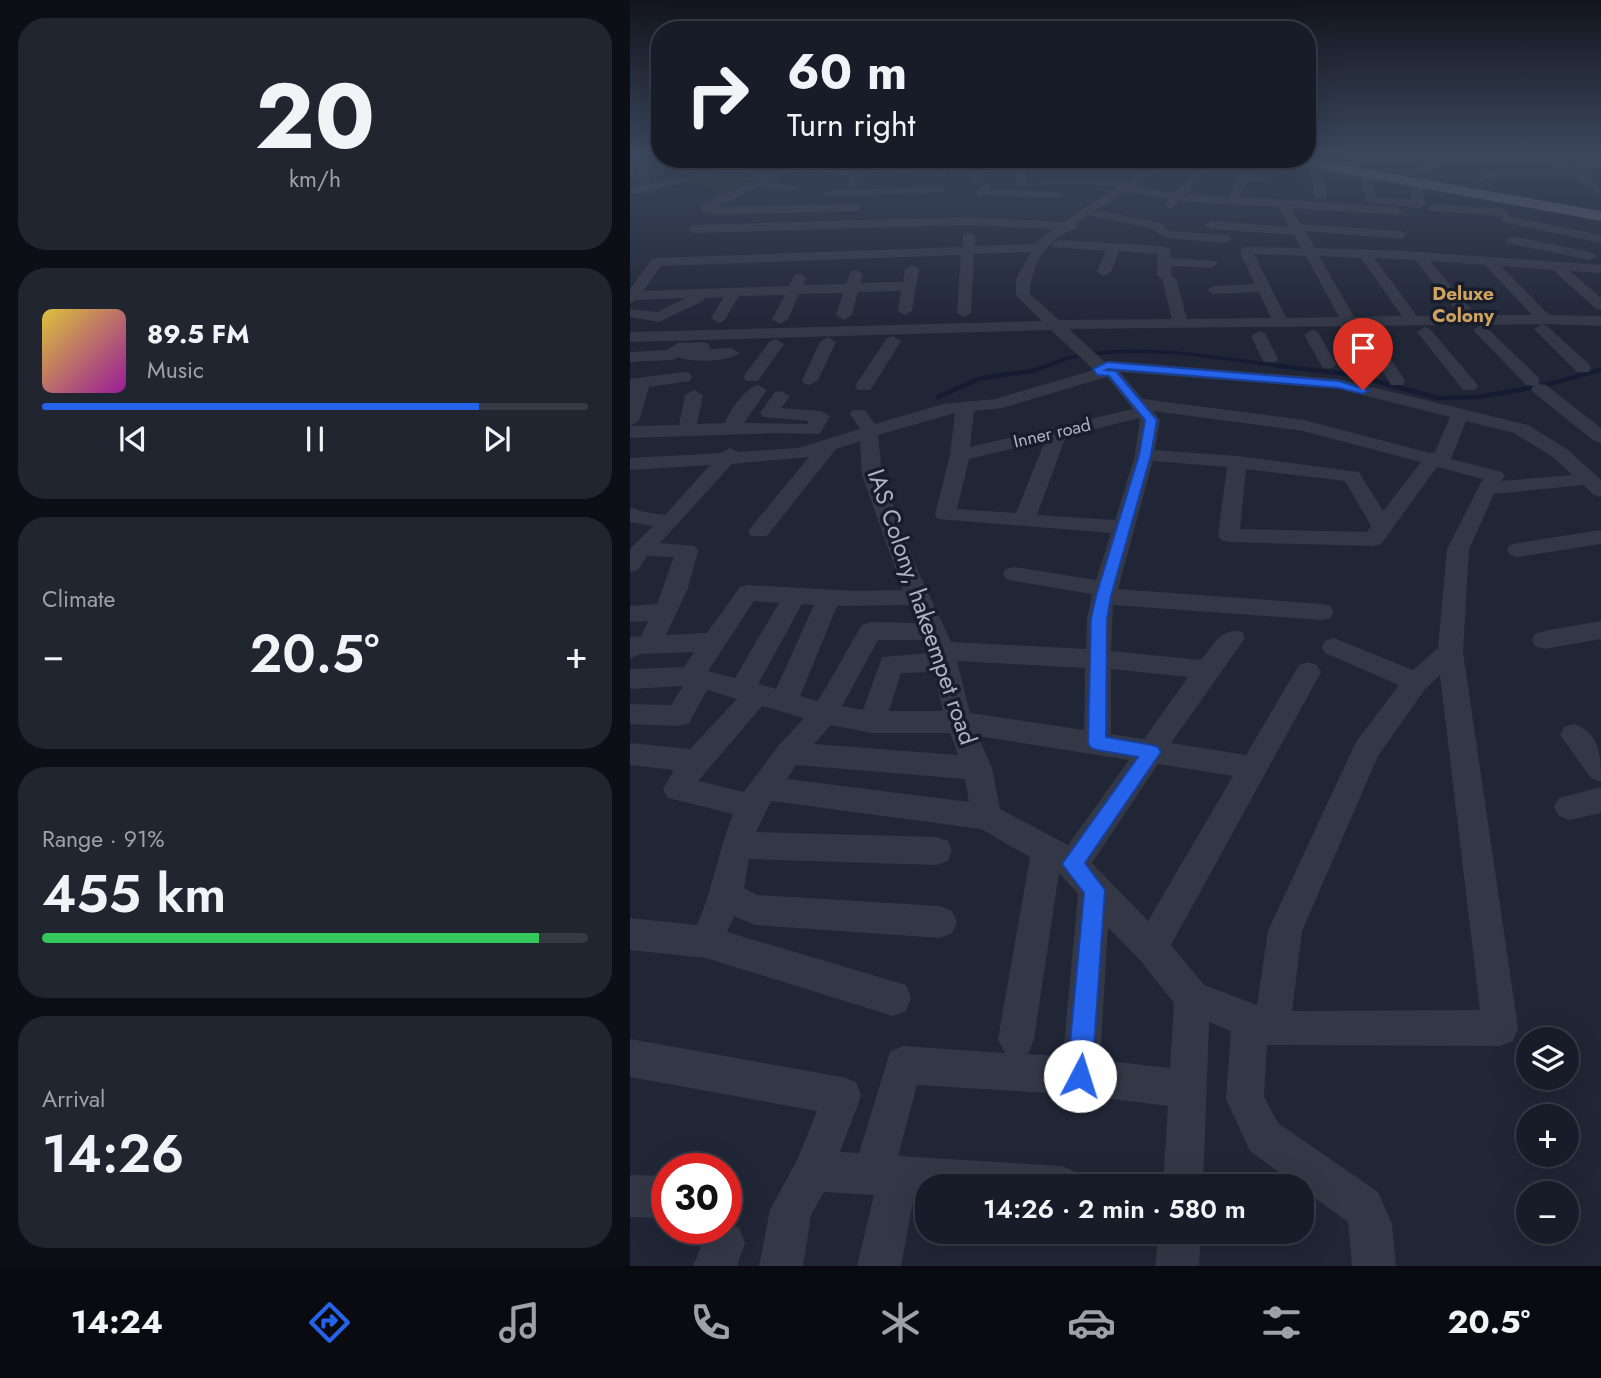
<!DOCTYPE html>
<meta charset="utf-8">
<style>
body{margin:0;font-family:Jost,sans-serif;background:#212530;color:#f1f3f6;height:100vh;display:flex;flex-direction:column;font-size:26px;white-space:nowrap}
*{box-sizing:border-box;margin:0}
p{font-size:23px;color:#9fa1a8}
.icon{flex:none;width:38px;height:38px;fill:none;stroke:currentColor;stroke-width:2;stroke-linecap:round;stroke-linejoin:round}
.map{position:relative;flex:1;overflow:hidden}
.drawer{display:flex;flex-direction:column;gap:18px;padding:18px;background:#0d0f16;width:630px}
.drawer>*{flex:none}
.hud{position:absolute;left:21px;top:21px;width:665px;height:147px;border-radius:28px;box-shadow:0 7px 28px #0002,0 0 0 2px #363a45;background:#181c28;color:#f1f3f6;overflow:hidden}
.controls{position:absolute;left:886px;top:1027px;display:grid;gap:14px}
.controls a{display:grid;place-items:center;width:63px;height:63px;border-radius:50%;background:#181c28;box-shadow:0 7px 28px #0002,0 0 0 2px #363a45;font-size:35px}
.speed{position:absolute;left:21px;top:1153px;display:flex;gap:14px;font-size:35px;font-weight:700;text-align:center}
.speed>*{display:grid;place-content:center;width:91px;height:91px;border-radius:50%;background:#181c28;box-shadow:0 7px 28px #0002,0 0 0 2px #363a45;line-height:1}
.speed .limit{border:10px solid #d22;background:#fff;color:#111}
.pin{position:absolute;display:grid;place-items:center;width:60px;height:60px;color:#fff;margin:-72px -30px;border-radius:50% 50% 50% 0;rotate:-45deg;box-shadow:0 0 7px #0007}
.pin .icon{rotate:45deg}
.me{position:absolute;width:77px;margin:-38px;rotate:5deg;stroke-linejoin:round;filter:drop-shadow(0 0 5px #0008)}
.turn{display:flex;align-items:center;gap:24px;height:147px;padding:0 21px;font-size:32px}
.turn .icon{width:91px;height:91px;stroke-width:2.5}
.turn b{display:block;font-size:49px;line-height:60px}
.big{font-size:52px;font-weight:600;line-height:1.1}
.drawer .card{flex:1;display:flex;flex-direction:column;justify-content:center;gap:10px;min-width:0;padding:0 24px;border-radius:28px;background:#212530}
.drawer .dial{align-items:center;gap:0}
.dial b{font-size:91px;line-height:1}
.song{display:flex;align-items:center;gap:21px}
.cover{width:84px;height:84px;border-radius:10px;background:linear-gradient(135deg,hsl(50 70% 55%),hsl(300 70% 35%))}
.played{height:7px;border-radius:4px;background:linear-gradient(90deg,#2563eb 80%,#363a45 80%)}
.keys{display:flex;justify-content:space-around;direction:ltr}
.heat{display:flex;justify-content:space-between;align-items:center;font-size:38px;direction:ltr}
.charge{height:10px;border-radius:5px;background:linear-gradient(90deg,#34c759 91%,#363a45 0)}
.trip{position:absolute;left:285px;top:1174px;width:399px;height:70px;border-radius:28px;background:#181c28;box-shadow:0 7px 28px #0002,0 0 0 2px #363a45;font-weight:600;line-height:70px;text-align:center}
.tabs{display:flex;height:112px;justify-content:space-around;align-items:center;background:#0a0b10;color:#9fa1a8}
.tabs .icon{width:49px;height:49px}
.tabs .current{color:#2563eb}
.tabs b{font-size:32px;color:#f1f3f6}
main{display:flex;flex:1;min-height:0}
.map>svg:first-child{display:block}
</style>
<main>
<section class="drawer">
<div class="card dial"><b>20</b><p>km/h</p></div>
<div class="card">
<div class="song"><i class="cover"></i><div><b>89.5 FM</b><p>Music</p></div></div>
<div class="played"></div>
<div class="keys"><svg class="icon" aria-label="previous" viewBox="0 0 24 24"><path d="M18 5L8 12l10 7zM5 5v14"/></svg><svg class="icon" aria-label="pause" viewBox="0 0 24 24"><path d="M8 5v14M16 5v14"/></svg><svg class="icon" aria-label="next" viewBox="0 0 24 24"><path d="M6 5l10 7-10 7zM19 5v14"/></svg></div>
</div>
<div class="card"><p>Climate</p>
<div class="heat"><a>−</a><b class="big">20.5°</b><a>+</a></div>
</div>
<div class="card"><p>Range · 91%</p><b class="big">455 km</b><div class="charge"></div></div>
<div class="card"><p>Arrival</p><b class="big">14:26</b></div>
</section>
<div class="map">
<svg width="971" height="1266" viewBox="0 0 971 1266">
<rect width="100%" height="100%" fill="#202636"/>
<path fill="#223137" d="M104 171 122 179 90 190 57 182Z"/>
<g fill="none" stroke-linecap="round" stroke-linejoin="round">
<path stroke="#151b32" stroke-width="3.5" d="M411 368C423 364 435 358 447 356 518 343 593 359 664 368"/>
<path stroke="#151b32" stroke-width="4.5" d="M650 366 723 375 808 398 848 397 911 386 971 370
M308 397 351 378 402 371 416 366"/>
<path fill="#343846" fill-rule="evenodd" d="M2 154H12L21 184 77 173 82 176 0 195V189L11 186Z
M725 154H737L727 161 722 158Z
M806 154H818L793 173H785V169Z
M911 154H923L935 163 971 162V168L944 169 971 188V196L939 175 867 176 845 184 839 181 865 170 930 169Z
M95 159H108L136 175 169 159H183L178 163 232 172 246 159H257L240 176 230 180 226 187 216 185 221 176 168 168 139 182 168 187V191L128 187 86 207 226 204 230 205V211L84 215 71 211V205L127 179Z
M275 159H285L280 172 275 175 270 172Z
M308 159H318L316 178 307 176Z
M347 159H357L353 181 347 184 341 181Z
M387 159H397L396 186 386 184Z
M535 159H548L544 163 577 170 556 194 599 197 616 159H626L620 175 641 176 646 179 641 182 617 181 610 197 767 207 773 211 767 215 661 208 671 224 771 231 777 235 771 239 675 231 685 248 776 251 971 265V273L940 271 971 298V310L966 309 923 270 871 266 919 315 971 316V326L915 324 439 329 476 363 482 361 709 379 898 425 937 449 971 480V497L964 495 953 485 864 494 839 549 833 652 888 1028 883 1041 870 1046 637 1045 634 1097 648 1123 748 1192 762 1224 766 1266H722L718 1222 620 1151 596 1099 601 1031 579 1022 573 1186H533L538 1106 450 1095 287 1085 268 1156 432 1166 446 1172 452 1186H298V1198L284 1197 271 1266H227L244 1195 194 1192 181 1215 173 1266H129L140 1210 168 1158 187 1111 0 1077V1039L212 1077 226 1082 231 1096 210 1152 229 1153 260 1052 273 1046 375 1053 368 1039 400 857 351 829 141 801 126 832 307 837 318 841 322 851 318 861 307 865 119 859 114 888 127 895 310 906 322 911 327 922 322 933 310 938 125 925 104 916 97 932 276 985 281 998 276 1011 263 1016 76 958 0 950V918L67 925C83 889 88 851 103 814L38 798 33 789 44 770 0 765V743L60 749 107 699 77 690 59 723 49 726 0 724V704L41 705 53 686 0 689V669L54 667 64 652 10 654 0 659V637L11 636 18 621 0 622V606L27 604 44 557 17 556 8 570 0 572V549L23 526 0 522V507L14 512 35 515 80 465 0 470V458L91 453 100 448 108 452 168 448 230 429 220 414 223 410H235L245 424 313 404 365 399 464 370 421 330 0 342V332L412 321 386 295V279L401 252 344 254 341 313 334 317 327 313 331 255 31 266 13 291 159 286 165 275 170 274 177 278 173 285 216 284 221 271 226 270 233 274 230 283 273 282 275 269 282 265 289 269 282 311 275 315 268 311 271 291 228 292 222 315 214 320 206 315 213 293 169 294 158 319 150 324 142 319 155 295 109 296 94 321 89 323 81 318 94 297 75 298 73 301 29 322 0 317V309L27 312 56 298 7 300 0 303V289L22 259 27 258 332 247 333 236 339 232 345 236V246L405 244 423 229 338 225 64 233 58 229 64 225 338 217 433 222 489 186 415 184 409 181 411 179 500 180ZM539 166 564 172 545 193 504 186ZM496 192 539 199 534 205 540 209 550 201 649 207 659 227 581 221 575 225 581 229 664 235 671 248 613 247 610 253 625 284 584 286 577 290 584 294 629 292 641 318 557 319 546 279 541 275V266L581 268 588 264 586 261 541 258 539 248 531 246 428 240 422 244 423 247 476 251 467 272 474 276 481 272 489 251 527 254V275L532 279 542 319 429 320 400 294C400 266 419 234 447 229V223L458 215 523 229 535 238 596 243 602 239 596 235 539 231 531 223 465 210ZM624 254 676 256 709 317 656 318ZM689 256 731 258 772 316 724 317ZM744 258 785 260 830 315 787 316ZM800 261 855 265 902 315H846ZM490 372 709 389 820 417 805 452 800 453 674 420 513 399ZM477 377 503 409 340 447 344 411 372 408ZM523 411 673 431 791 462 753 511 729 472 607 456 525 450 530 420ZM325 413 320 455 305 515 308 519 481 533 466 580 384 567 376 569 373 574 376 579 384 581 462 594 457 619 456 649 321 642 286 567 252 475 248 435ZM510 418 505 455 485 520 407 515 436 436ZM836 421 884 433 923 457 942 475 871 481 875 476 872 472 821 459ZM230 441 232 475 273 590 225 591 118 585 110 587 77 633 36 635 58 588 68 551 65 546 30 543 102 464 179 457 118 531 121 536H137L206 449ZM415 441 386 513 327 509 339 459ZM523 461 597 467 588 535 591 540 599 542 743 546 751 544 807 467 853 479 817 549 808 648 783 670 704 638 695 641 692 647 695 653 769 685 726 742 643 920 638 931 627 1005 574 985 541 945 691 672 687 665 678 662 669 665 616 755 541 743 615 638 612 632C592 626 582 646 571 660L481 651 483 605 692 620 700 618 704 612 700 606 692 604 488 589ZM616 469 715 481 741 526 737 532 610 529ZM124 601 149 603 105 678 78 671ZM172 604 184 605 146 689 128 684ZM280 605 288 623 241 622 232 625 188 701 170 696 207 606ZM248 640H295L300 653 252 657 233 710 212 706ZM327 661 455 668 454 730 340 713ZM481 669 558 677 514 739 481 734ZM304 672 313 711H259L271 673ZM810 675 850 1010 662 1011 672 931 748 756 795 689ZM132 706 174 718 149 745 114 792 68 781ZM201 725 242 733H320L328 755 184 744ZM348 736 499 760 438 845 370 809 362 768ZM528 764 603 776 518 921 462 863ZM166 765 335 779 339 802 157 779ZM429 873 448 894 433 1056 395 1054 399 1052 404 1039ZM478 927 509 959 544 1003 540 1068 470 1060Z
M683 161 688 164 697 197 695 199 685 197 678 164Z
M739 175 744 178 741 181 746 198 782 200 779 185 785 182 791 185 795 204 789 208 737 202 730 179Z
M356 183 362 186 359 190 429 192 435 195 429 198 347 195V191Z
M311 187 317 190 315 192 200 196 194 193 200 190Z
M803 204 874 209 880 213 878 216 971 235V243L872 222V216L799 211 797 208Z
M882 236 960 252 967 256 960 260 877 243 876 240Z
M912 324 917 326 959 364 961 368 959 372H947L904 329Z
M851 325 856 327 908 377 910 381 908 384 916 385 971 428V443L964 441 904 393 901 389 904 386 896 385 846 333 843 330Z
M795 327 800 329 845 382 848 386 845 390H833L787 332Z
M736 328 742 330 775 381 773 385H761L759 381 728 333Z
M682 330 688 332 706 364 704 367 698 369 692 367 674 335Z
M629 331 635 333 648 359 646 362H634L632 359 621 336Z
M263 336 271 341 243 386 240 390H228L225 386 257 338Z
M198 337 206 342 188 380 180 385 174 384 172 380 190 342Z
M146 339 154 344 128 381H116L114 377 116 373 140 341Z
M73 342 79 344 80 349 101 348 109 353C100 362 60 363 49 357L42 360 0 362V352L37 350 48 343Z
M54 372 60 373 62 377 60 381 19 387 9 421 0 426 49 425 55 395 64 390 73 395 67 424 95 423C99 411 115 388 128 385L137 390 114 423 177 424 179 421 133 417 130 413 145 392 151 391 160 396 151 408 191 411 200 416 190 434 145 433 0 438V379Z
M971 530V544L888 557 880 555 877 550 880 545 888 543Z
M971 621V639L914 649 905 646 902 640 905 634 914 631Z
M944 724C971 733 971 758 971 782L961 778 930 735 934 727Z
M971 787V813L939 820 929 816 924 807 929 798Z
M0 1175 37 1176V1218L0 1217Z
M96 1223 109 1228 115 1243 107 1266H63L79 1228H96Z
M529 1232H571L569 1266H525Z"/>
<path fill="#525766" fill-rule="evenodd" d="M649 159H677L971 211V221L656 163Z"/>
</g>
<linearGradient id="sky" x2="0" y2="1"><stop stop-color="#12151e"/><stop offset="0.46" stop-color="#3c475d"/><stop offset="1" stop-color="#3c475d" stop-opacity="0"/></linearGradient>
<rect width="971" height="332" fill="url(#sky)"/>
<path fill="#2563eb" stroke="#184099" stroke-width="2" d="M477 362 709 381 739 390 733 394 709 388 478 369 476 370 486 371 527 420 521 455 481 596 477 619 476 737 522 745 528 747 531 752 455 863 475 890 462 1076 458 1085 450 1089 441 1085 437 1076 454 893 432 864 508 757 467 750 461 748 458 743 461 619 466 596 509 455 515 420 479 376 467 375 463 369Z"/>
<g text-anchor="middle" stroke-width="7" stroke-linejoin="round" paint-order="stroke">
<g font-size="18" fill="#aeb2c3" stroke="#191d2b">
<text transform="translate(422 433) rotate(-13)" y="6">Inner road</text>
</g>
<g font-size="19" font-weight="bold" fill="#cea35e" stroke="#191d2b">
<text x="833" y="300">Deluxe<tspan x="833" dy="22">Colony</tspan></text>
</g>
<g font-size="24" fill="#aeb2c3" stroke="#191d2b">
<text transform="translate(292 607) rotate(71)" y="8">IAS Colony, hakeempet road</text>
</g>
</g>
</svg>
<div class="controls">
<a><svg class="icon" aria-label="layers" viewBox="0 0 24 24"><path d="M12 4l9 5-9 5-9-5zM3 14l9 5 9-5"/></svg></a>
<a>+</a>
<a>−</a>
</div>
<div class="speed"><div class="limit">30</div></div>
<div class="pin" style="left:733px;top:390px;background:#d93025"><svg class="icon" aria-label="arrive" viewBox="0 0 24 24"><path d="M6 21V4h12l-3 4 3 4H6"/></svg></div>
<svg class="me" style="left:450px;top:1076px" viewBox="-20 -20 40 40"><circle r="19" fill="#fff"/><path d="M0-13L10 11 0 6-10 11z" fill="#2563eb"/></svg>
<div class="trip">14:26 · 2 min · 580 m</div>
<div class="hud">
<div class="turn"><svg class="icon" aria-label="right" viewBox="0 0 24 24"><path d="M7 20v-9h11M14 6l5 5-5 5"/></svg><div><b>60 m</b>Turn right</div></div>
</div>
</div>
</main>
<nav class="tabs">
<b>14:24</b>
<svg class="icon current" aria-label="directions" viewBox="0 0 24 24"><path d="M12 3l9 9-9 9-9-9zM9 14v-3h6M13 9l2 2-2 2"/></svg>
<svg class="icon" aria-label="music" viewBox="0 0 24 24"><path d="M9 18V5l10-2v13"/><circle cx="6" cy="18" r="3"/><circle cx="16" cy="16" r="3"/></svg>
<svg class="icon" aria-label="phone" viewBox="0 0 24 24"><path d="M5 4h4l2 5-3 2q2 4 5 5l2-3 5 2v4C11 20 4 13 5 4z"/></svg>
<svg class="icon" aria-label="climate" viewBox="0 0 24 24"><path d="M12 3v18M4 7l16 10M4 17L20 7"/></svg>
<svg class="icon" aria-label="car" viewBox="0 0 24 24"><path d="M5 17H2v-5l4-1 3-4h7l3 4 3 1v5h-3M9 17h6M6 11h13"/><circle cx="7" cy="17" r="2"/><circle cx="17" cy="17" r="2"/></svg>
<svg class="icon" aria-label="filters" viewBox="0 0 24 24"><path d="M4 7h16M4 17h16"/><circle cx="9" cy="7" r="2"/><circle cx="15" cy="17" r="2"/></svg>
<b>20.5°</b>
</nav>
